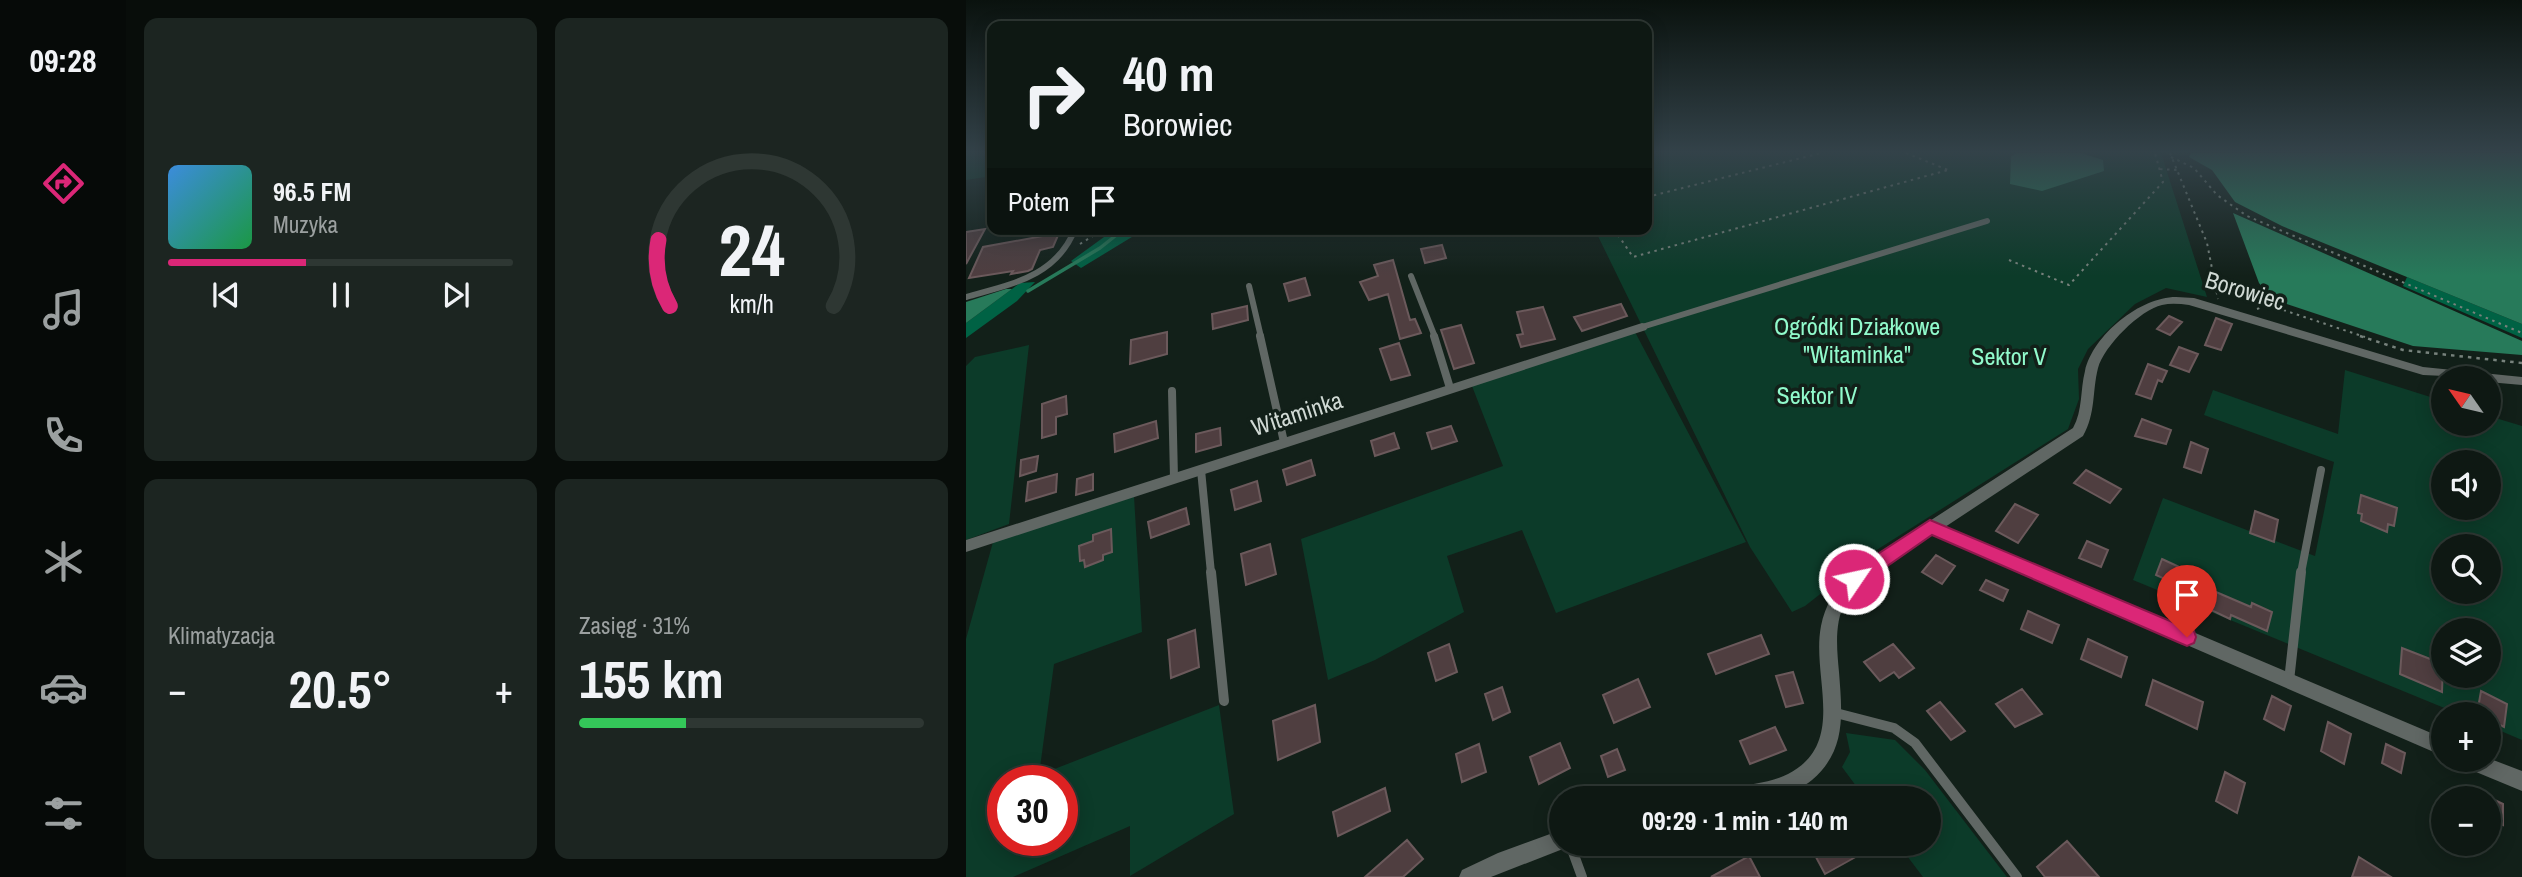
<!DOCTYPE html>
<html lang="pl">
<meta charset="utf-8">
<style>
body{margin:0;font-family:"Archivo Narrow",sans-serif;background:#1c2521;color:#f1f3f6;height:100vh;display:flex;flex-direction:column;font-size:26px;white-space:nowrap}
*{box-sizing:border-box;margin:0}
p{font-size:23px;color:#9ba0a0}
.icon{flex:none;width:38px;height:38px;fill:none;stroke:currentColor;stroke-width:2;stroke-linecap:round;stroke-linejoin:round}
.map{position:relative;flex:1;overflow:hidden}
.drawer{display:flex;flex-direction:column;gap:18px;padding:18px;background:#080d0a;width:840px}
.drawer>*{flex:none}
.hud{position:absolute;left:21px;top:21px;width:665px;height:214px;border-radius:14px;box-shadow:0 4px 18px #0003,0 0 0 2px #2e3733;background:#0e1813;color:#f1f3f6;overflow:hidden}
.needle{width:46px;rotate:304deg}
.buttons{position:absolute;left:1465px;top:366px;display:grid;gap:14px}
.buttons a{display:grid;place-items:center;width:70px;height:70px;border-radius:50%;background:#0e1813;box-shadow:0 4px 18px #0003,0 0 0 2px #2e3733;font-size:35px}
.speed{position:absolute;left:21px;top:765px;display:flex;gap:14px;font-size:35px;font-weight:700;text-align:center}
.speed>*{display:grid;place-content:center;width:91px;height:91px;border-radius:50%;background:#0e1813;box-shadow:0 4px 18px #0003,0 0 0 2px #2e3733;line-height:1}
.speed .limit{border:10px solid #d22;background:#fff;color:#111}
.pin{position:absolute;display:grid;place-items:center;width:60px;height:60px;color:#fff;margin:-72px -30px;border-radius:50% 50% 50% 0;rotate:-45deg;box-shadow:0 0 7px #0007}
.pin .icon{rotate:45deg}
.me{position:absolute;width:77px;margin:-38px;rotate:56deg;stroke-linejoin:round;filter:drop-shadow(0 0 5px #0008)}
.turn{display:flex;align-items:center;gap:24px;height:147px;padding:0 21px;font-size:32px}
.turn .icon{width:91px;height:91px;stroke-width:2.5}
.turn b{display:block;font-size:49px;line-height:60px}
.then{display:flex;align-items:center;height:66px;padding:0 21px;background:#0003;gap:14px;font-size:26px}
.big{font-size:52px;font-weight:700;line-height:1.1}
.drawer .card{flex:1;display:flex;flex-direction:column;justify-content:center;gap:10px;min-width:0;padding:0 24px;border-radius:14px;background:#1c2521}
.drawer .dial{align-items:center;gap:0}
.dial svg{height:182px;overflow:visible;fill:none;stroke:#2e3733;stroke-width:7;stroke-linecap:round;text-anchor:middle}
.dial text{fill:#f1f3f6;stroke:none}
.song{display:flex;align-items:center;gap:21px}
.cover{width:84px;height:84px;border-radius:10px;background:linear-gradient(135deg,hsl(210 70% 55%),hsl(140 70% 35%))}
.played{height:7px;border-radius:4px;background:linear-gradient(90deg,#db2777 40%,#2e3733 40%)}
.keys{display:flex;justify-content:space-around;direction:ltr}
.heat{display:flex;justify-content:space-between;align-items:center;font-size:38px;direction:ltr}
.charge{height:10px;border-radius:5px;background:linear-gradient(90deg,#34c759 31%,#2e3733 0)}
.drawer .tiles{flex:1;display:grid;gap:18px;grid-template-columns:repeat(2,1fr)}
.trip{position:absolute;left:583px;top:786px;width:392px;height:70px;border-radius:35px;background:#0e1813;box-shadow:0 4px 18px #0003,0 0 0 2px #2e3733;font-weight:700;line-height:70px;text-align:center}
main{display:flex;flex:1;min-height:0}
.tabs{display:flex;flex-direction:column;width:126px;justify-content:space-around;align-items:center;background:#060a08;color:#9ba0a0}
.tabs .icon{width:49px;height:49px}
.tabs .active{color:#db2777}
.tabs b{font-size:32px;color:#f1f3f6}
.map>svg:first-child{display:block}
</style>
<main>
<nav class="tabs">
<b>09:28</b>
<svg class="icon active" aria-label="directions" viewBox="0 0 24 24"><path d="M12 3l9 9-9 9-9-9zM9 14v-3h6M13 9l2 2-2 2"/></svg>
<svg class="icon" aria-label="music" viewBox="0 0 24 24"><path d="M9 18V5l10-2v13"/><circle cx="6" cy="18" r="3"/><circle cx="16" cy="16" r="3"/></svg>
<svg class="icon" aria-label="phone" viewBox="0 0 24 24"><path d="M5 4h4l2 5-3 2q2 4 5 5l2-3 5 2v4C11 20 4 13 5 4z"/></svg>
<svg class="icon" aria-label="climate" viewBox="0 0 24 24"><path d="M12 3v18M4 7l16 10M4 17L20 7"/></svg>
<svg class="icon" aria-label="car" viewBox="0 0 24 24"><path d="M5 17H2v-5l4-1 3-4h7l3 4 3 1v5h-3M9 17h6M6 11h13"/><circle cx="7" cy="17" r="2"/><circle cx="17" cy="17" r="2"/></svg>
<svg class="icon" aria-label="filters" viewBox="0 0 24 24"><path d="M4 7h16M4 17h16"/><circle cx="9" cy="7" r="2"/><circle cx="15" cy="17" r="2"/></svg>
</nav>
<section class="drawer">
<div class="tiles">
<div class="card">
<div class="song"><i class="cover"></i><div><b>96.5 FM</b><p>Muzyka</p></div></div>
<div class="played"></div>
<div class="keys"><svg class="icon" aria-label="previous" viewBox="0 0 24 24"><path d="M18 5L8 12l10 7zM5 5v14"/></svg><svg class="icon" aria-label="pause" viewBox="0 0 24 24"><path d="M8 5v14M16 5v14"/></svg><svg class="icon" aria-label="next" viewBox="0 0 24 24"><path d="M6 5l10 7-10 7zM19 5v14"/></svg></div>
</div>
<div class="card dial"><svg viewBox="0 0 100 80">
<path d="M14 69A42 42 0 1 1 86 69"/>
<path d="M14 69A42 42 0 0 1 9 40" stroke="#db2777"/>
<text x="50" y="56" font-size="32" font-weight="700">24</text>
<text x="50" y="72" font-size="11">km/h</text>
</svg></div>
<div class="card"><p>Klimatyzacja</p>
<div class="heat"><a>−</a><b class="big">20.5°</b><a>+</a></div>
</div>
<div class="card"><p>Zasięg · 31%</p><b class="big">155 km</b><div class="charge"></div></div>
</div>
</section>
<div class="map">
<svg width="1556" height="877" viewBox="0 0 1556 877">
<rect width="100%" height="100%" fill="#122019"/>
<path fill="#0c3b29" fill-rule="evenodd" d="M0 153H26V176L0 180Z
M681 153H1195L1241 297 1200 288 1169 304 1122 349 1112 369 1113 399 1102 429 909 551 839 606 826 612 784 547 629 230 621 229H681Z
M669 332 780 542 590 613 556 530 481 556 498 612 409 660 362 680 335 539 537 466 506 386Z
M63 345 43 524 0 540V366L9 357Z
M1379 370 1477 401V424H1522L1523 416 1556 426V740L1523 726 1522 714H1493L1167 580 1197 498 1349 556 1368 462 1238 415 1247 390 1372 434ZM1477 462H1522V508H1477ZM1477 546H1522V592H1477ZM1477 630H1522V676H1477Z
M168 496 176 632 88 664 73 775 253 705 268 814 164 876V826L47 877H0V639L27 542ZM37 780H96V840H37Z
M880 733 929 740 959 770 1041 877H957L932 844H962V798H899L876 767 884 752Z"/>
<path fill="#006244" d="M149 229H179L115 268 105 261Z
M1441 277 1556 324V338L1437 286Z
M69 282 51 301 0 338V323L54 283Z"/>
<path fill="#277a5a" d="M1051 153H1115L1137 160 1138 171 1076 191 1044 184 1045 156Z
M1225 153H1556V324L1316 226 1269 202 1246 170 1223 157Z
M1267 213 1556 341V355L1447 346 1306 299 1293 283Z
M40 289H46L0 323V302Z"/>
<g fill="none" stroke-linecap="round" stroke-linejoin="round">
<path stroke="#277a5a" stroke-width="3.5" d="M62 291 134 248 158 229"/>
</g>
<path fill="#4f3e40" stroke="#6b595b" stroke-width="2" d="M19 229 0 264V232Z
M93 233 87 247 74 250 66 269 62 271 45 274 47 271 3 278 17 247Z
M476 245 480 258 459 263 455 249Z
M427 260 444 320 449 319 455 333 434 339 422 294 403 300 394 282 412 276 408 265Z
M339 278 344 295 323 301 318 284Z
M655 304 661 316 616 331 608 317Z
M281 306 282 320 247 329 246 314Z
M577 307 589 339 555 347 551 335 557 334 551 312Z
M1203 316 1216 322 1204 335 1191 329Z
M1250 318 1266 324 1255 350 1239 345Z
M495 325 508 363 488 369 475 330Z
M201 332V354L164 364 165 340Z
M433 343 444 375 425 380 414 349Z
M1213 347 1232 354 1223 372 1204 365Z
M1182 364 1201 371 1196 382 1192 380 1185 399 1170 394Z
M100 396 101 414 90 417V434L76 438V404Z
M1176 419 1205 430 1200 444 1169 436Z
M190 421 192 438 149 452 148 434Z
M485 426 491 441 466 449 461 433Z
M254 428 255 445 230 452V434Z
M428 433 433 448 409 456 405 441Z
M1225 442 1242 449 1235 473 1218 467Z
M72 456 70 471 54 476 55 460Z
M345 460 349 475 321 485 317 470Z
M1120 470 1155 489 1144 503 1108 483Z
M91 474 90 492 60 501 62 482Z
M127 474V490L110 495 111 479Z
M291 481 295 501 269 510 265 490Z
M1395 495 1431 508 1428 526 1422 524 1421 532 1395 521 1396 514 1392 513Z
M1049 504 1072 515 1052 543 1030 531Z
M220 508 223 524 185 538 182 522Z
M1289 511 1312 520 1308 542 1284 533Z
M145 529 146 552 137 555V560L119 567 118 560 114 561 113 546 127 541V535Z
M1121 541 1142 550 1135 567 1113 558Z
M304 544 310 574 280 585 275 554Z
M970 555 989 566 976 584 956 572Z
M1196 559 1222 571 1216 587 1190 575Z
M1020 580 1042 590 1037 601 1014 590Z
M1250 592 1285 607 1286 603 1306 612 1301 631 1265 615 1264 619 1245 610Z
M1062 611 1093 625 1086 643 1055 629Z
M229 630 233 667 205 678 202 640Z
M795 635 803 654 750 674 742 654Z
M1122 639 1161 657 1155 677 1115 659Z
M483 644 491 672 470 681 462 653Z
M927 644 948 668 933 678 928 672 914 681 898 662Z
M1436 648 1477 664 1476 692 1434 674Z
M827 672 837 703 820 707 810 676Z
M672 679 684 707 648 723 637 695Z
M1187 680 1237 702 1231 729 1180 705Z
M536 687 544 712 527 720 519 694Z
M1056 689 1076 714 1049 727 1030 704Z
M1515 691 1541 704 1538 727 1522 719V714H1511Z
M1306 696 1325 706 1318 730 1298 719Z
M974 702 999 731 985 740 961 711Z
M349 705 354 742 312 760 307 721Z
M1362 722 1385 734 1378 764 1355 751Z
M809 727 820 750 784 764 774 741Z
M594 743 604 768 573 784 564 757Z
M513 744 520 772 496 782 490 754Z
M1420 744 1439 753 1435 773 1416 763Z
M651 749 659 770 642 777 635 756Z
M1259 772 1279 783 1271 813 1250 801Z
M419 788 424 811 372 836 367 812Z
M1522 797 1537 804V825L1522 819Z
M441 840 457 859 437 877H399Z
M1101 841 1133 877H1079L1071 867Z
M843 844H889L895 854 859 874Z
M783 856 794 877H745Z
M1393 857 1425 877H1386Z"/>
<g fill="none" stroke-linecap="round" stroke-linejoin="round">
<path stroke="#77827c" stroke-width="2" stroke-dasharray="2.5 4.5" stroke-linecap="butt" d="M940 153 982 170
M1204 153 1241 243 1252 299
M1205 157 1228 168 1251 195 1281 216 1556 333
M1194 169 1211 170
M681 197 855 153
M648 229 667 257 982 170
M114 244 138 229
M1043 260 1103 285 1197 182 1189 153
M1291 309 1302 305 1399 337"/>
<path stroke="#77827c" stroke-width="2.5" stroke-dasharray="3.5 5" stroke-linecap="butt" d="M1394 336 1437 350 1556 363"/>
<path stroke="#606764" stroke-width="6" d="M445 276 469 337
M283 286 295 337
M0 297C45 284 90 277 109 229
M676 327 1021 221"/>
<path stroke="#606764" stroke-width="8" d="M294 336 318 442
M468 336 484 388
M206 391 208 478
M235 470 245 573
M1335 573 1355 470"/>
<path stroke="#606764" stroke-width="10" d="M245 572 258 701
M1323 681 1335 572
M866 712 928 728 949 743 1051 877
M604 844 616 877"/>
<path fill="#606764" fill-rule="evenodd" d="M1210 297 1228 298 1457 367 1556 377V385L1522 382V378L1457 375 1223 305C1214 304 1205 303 1196 305 1174 310 1138 346 1132 368 1126 392 1130 413 1117 436L979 527 1477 738V756L967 535C939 553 896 574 879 603 868 623 871 650 873 672 876 713 881 750 846 780 836 788 821 796 808 798 791 800 772 798 754 798L757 791 764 788C783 784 804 783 822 774 882 743 845 677 855 626 859 605 869 591 882 574L1107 428C1117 410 1114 390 1119 371 1127 335 1174 297 1210 297Z
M676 323 680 324 682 327 680 330 0 552V540Z
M1522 758 1556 771V791L1498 767 1496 760Z
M595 830V844H604L602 847 525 877H493L496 870 532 853Z"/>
</g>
<linearGradient id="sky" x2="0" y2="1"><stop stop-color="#0a120e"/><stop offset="0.55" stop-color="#334249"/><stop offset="1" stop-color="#334249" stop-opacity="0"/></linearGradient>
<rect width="1556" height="276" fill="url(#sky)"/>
<path fill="#db2777" stroke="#8e194d" stroke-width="2" d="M964 520 1228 631 1230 637 1228 643 1221 646 1214 643 966 535 894 585 888 587 881 585 879 579 881 574Z"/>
<g text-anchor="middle" stroke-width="7" stroke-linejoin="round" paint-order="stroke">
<g font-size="24" fill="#d0d9d4" stroke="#122019">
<text transform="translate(1279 291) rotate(17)" y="8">Borowiec</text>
<text transform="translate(331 414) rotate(-18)" y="8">Witaminka</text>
</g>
<g font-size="24" fill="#91facc" stroke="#122019">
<text x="891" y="335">Ogródki Działkowe<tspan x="891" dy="28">"Witaminka"</tspan></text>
<text x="1043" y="365">Sektor V</text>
<text x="851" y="404">Sektor IV</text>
</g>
</g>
</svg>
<div class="buttons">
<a><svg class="needle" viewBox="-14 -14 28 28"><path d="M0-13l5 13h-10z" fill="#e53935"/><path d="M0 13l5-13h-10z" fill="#9ba0a0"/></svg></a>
<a><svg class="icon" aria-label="sound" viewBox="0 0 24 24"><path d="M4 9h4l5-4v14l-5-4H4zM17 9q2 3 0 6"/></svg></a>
<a><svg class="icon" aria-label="search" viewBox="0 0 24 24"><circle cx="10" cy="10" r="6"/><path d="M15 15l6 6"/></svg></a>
<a><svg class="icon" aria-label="layers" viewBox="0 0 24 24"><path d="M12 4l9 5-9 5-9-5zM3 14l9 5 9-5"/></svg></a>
<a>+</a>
<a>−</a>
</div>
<div class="speed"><div class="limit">30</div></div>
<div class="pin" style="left:1221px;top:637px;background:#d93025"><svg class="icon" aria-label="arrive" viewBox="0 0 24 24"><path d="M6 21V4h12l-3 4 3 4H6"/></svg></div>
<svg class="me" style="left:888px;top:579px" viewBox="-20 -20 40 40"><circle r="17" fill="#db2777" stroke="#fff" stroke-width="3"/><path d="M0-11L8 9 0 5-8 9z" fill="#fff"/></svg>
<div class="trip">09:29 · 1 min · 140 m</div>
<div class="hud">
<div class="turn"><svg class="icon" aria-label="right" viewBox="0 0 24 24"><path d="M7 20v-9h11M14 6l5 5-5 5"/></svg><div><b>40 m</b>Borowiec</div></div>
<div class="then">Potem<svg class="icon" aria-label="arrive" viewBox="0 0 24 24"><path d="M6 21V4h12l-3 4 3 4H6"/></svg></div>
</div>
</div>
</main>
